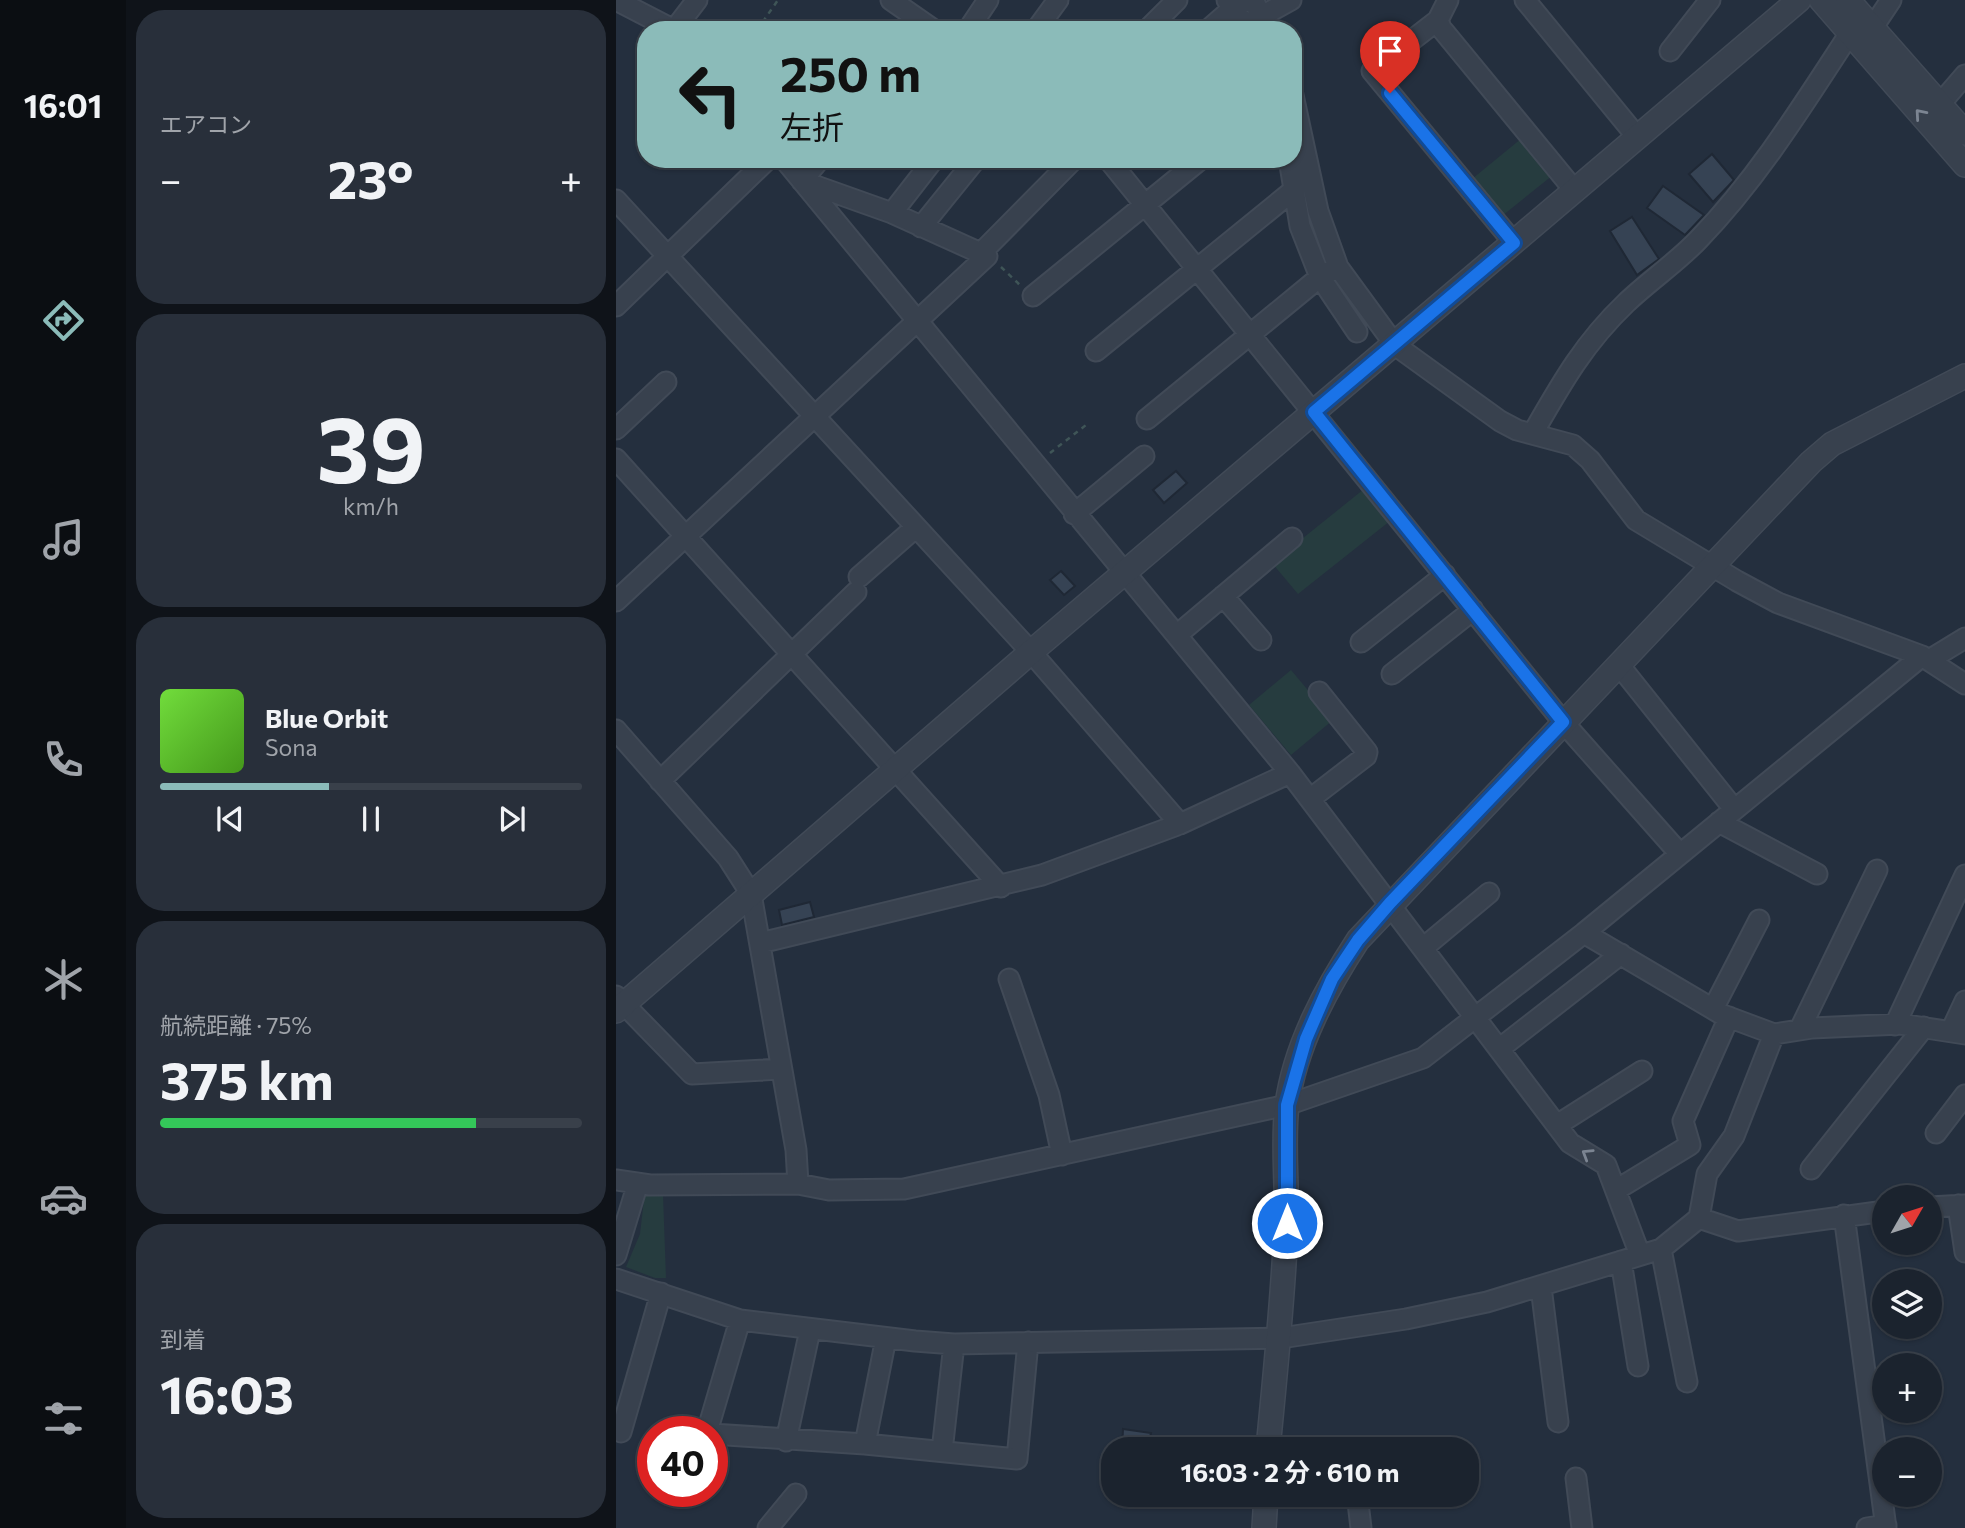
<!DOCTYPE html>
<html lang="ja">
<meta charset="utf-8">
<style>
body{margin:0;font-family:Commissioner,"Noto Sans JP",sans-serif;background:#282f3a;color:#f1f3f6;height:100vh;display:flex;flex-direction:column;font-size:26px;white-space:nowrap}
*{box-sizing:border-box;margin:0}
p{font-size:23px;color:#a0a4aa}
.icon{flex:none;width:38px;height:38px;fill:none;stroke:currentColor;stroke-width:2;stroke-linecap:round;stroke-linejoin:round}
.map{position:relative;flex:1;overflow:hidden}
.panel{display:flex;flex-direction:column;gap:10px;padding:10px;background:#0f1319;width:490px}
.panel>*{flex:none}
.hud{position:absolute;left:21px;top:21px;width:665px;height:147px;border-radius:28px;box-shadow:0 2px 5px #0004,0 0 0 2px #39404a;background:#8bbbb9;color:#111;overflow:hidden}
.needle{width:46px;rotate:51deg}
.controls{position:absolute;left:1256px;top:1185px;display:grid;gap:14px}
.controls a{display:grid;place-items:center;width:70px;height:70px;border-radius:50%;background:#1b232e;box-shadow:0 2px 5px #0004,0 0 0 2px #39404a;font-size:35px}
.speed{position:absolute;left:21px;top:1416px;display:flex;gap:14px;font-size:35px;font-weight:700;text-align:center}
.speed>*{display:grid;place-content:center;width:91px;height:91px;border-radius:50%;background:#1b232e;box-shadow:0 2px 5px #0004,0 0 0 2px #39404a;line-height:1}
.speed .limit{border:10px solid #d22;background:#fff;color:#111}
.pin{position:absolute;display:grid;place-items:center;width:60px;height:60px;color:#fff;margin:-72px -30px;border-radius:50% 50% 50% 0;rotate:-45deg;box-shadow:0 0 7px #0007}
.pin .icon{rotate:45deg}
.me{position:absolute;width:77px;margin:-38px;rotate:0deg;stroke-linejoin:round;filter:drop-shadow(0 0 5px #0008)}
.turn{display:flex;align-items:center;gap:24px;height:147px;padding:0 28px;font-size:32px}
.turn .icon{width:91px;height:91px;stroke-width:2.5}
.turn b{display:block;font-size:49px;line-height:60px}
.big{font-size:52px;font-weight:700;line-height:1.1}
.panel .card{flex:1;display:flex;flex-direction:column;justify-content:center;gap:10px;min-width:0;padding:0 24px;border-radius:28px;background:#282f3a}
.panel .dial{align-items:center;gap:0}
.dial b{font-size:91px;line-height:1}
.song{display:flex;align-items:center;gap:21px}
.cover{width:84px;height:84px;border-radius:10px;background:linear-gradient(135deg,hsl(100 70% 55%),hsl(100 70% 35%))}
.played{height:7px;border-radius:4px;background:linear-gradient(90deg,#8bbbb9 40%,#39404a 40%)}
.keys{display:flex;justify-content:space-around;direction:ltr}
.heat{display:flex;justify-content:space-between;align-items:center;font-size:38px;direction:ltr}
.charge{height:10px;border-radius:5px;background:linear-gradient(90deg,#34c759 75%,#39404a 0)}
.trip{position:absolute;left:485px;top:1437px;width:378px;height:70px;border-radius:28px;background:#1b232e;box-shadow:0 2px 5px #0004,0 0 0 2px #39404a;font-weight:700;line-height:70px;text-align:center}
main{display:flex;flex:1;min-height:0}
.dock{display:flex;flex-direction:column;width:126px;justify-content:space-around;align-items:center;background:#0b0e12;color:#a0a4aa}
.dock .icon{width:49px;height:49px}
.dock .active{color:#8bbbb9}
.dock b{font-size:32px;color:#f1f3f6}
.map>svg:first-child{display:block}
</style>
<main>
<nav class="dock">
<b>16:01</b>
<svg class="icon active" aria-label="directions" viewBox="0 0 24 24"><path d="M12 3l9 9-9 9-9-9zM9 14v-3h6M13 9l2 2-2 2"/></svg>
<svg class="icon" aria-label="music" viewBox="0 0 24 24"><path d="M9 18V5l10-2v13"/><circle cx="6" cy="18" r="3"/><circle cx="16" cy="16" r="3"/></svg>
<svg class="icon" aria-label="phone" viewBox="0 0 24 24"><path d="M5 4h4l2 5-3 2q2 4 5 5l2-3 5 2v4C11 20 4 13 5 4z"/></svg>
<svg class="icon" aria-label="climate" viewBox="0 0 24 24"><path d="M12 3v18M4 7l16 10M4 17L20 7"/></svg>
<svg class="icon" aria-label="car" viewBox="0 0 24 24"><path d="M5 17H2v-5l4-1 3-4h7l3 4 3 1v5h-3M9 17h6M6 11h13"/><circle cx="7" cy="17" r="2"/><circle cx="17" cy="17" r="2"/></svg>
<svg class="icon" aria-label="filters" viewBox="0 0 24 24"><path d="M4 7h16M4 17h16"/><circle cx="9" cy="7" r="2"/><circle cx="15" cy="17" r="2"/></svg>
</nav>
<section class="panel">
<div class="card"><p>エアコン</p>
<div class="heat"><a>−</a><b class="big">23°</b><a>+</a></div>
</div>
<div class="card dial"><b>39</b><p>km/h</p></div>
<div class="card">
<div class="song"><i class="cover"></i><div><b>Blue Orbit</b><p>Sona</p></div></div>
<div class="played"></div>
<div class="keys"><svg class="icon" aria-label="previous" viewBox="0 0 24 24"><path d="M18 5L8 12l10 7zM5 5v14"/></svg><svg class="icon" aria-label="pause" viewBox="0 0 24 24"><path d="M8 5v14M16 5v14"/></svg><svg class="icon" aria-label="next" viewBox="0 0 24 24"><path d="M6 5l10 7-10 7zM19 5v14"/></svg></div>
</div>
<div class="card"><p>航続距離 · 75%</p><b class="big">375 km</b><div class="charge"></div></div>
<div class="card"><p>到着</p><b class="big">16:03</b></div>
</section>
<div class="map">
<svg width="1349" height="1528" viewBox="0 0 1349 1528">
<rect width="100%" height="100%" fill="#242f3e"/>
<path fill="#263c3f" d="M906 138 937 175 886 216 856 179Z
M748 489 774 521 682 594 656 563Z
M675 670 717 720 675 755 633 705Z
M29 1190 47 1194 50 1278H39L10 1267 24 1234Z"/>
<path fill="#364354" stroke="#1f2835" stroke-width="2" d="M1096 154 1118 180 1097 202 1073 174Z
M1047 186 1088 215 1069 235 1031 208Z
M1016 217 1043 259 1021 275 994 231Z
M560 471 571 483 548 503 537 490Z
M445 571 459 586 448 595 434 580Z
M194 902 198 917 166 925 163 910Z
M507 1429 535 1433 531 1449H506Z"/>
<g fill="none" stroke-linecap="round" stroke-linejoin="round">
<defs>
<path id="minor" d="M0 0 58 30
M275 0 318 30
M611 0 634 30
M637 0 653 30
M832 0 822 20 756 71 898 243
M909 0 1022 138
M646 16 675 0
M822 20 825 28 959 191
M1257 27 1275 0
M58 30 81 0
M352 30 372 0
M420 30 442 0
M531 30 561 0
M592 30 617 8 632 0
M1054 51 1094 0
M677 95 702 211 722 267 779 345 884 421 901 430 957 445 974 460 1020 520 1121 581 1162 603 1306 656 1349 684
M1324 104 1349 75
M168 159 674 773 954 1143 990 1165 1024 1255
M492 159 947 722 1064 854
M673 159 684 226 704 277 741 332
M186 181 204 159
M0 200 415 652 564 824
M276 213 318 159
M305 227 360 159
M364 254 458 159
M417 296 585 159
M0 306 152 159
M480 351 679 189
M531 419 704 277 722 267
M0 429 50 382
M917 433C945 384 968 343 1010 303 1033 281 1060 263 1082 240 1142 178 1187 105 1234 33
M0 459 385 887
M458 514 528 456
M243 577 300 527
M607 596 645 640
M0 601 371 256 276 213 186 181
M561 635 676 538
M745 642 829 575
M1313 660 1349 638
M1003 665 1118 809
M776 674 857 610
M0 730 112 858 135 894 180 1150 182 1184
M44 781 240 592
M694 799 750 756 751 752 703 692
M1103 822 1201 874
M968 933 1107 1015 1158 1034 1196 1028 1284 1024 1349 1034
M144 943 426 875 564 824 674 773
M807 948 873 893
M393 979 433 1095 446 1155
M0 996 76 1074 164 1069
M1097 1009 1143 920
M1279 1025 1349 875
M1184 1029 1261 870
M1335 1031 1349 1001
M883 1049 1005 954
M941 1125 1026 1071
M1320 1133 1349 1095
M1195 1169 1308 1027
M0 1180 34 1185 182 1184 213 1190 288 1189 671 1105 807 1058 968 933 1306 656
M1000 1190 1074 1145 1067 1121 1113 1017
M1342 1205 1349 1252
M1314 1207 1349 1205
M1228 1215 1270 1528
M1083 1218 1122 1231 1269 1211
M1045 1249 1071 1382
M0 1255 22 1183
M1005 1261 1022 1366
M0 1279 124 1320 299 1341 338 1344 665 1338 790 1319 871 1302 1045 1249 1083 1218 1091 1174 1118 1136 1158 1034
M925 1287 942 1422
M270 1338 249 1444 401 1459 412 1342
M5 1432 45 1293
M91 1432 124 1320
M96 1434 249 1444
M170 1441 194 1330
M326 1451 338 1344
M960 1478 966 1528
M741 1494 745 1528
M152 1528 180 1494
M1251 1528 1270 1525"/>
<path id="tertiary" d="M1205 0 1349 165
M1232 0 1349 133
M0 1011 415 652 1183 0
M652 1449C659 1375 667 1301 670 1227 672 1187 666 1144 671 1105 679 1046 710 989 742 940L1195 462 1216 444 1349 376
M648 1528 650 1494"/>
</defs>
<use href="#minor" stroke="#414a57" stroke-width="23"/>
<use href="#tertiary" stroke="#414a57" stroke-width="26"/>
<path stroke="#3f5557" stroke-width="2.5" stroke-dasharray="5 5" stroke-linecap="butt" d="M141 30 162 0
M385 267 405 286
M434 453 470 425"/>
<use href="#minor" stroke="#38414e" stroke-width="19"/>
<use href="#tertiary" stroke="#38414e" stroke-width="23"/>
</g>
<defs><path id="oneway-chevron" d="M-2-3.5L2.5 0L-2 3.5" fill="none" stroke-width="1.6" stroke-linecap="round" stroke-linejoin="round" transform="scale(1.75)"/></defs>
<g stroke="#7c8592">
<use href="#oneway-chevron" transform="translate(1304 114) rotate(-131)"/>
<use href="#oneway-chevron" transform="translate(971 1154) rotate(-148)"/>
</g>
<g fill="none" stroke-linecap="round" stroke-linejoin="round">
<defs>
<path id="route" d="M671 1223V1105L690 1039 716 979 742 940 774 903 947 722 698 412 898 243 774 93"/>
</defs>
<use href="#route" stroke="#114b97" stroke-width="18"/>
<use href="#route" stroke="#1a73e8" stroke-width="12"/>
</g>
</svg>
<div class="controls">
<a><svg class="needle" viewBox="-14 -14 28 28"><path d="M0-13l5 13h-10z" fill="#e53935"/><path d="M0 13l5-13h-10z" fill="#a0a4aa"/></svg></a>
<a><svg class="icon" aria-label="layers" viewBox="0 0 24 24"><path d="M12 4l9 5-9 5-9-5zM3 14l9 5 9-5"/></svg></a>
<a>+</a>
<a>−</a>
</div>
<div class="speed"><div class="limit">40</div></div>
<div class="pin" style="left:774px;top:93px;background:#d93025"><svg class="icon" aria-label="arrive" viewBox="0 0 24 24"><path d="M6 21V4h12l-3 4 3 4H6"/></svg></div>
<svg class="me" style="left:671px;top:1223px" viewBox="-20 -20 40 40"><circle r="17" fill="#1a73e8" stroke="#fff" stroke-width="3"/><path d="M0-11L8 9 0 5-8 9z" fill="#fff"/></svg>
<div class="trip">16:03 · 2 分 · 610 m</div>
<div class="hud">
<div class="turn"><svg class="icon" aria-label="left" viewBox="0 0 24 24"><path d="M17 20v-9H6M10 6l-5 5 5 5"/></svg><div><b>250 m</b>左折</div></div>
</div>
</div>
</main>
